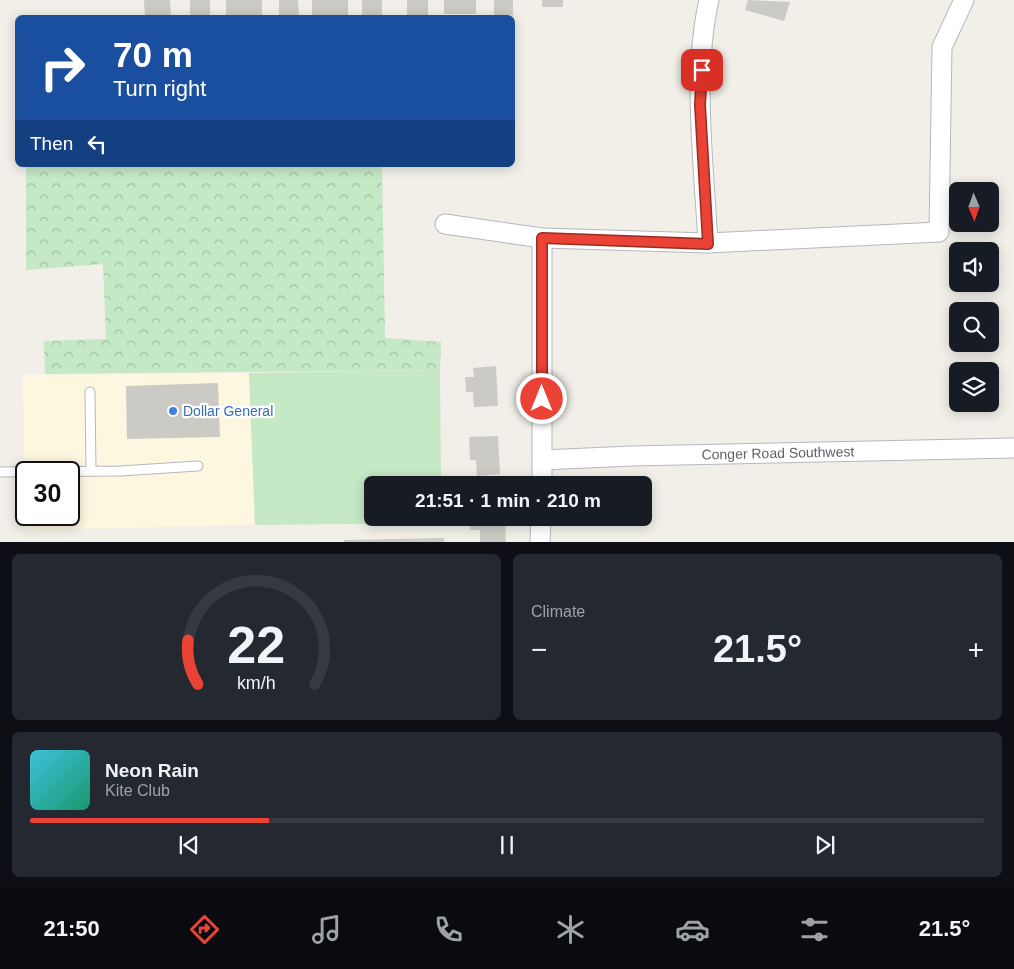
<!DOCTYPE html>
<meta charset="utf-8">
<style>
body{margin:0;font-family:Helvetica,sans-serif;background:#242831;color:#f1f3f6;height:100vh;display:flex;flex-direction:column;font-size:19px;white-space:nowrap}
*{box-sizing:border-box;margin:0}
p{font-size:16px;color:#9ea1a6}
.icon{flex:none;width:28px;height:28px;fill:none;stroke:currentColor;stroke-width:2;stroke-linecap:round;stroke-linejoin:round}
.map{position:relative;height:542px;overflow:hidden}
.drawer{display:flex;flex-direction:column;gap:12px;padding:12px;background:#0d0f14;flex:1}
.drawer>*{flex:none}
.hud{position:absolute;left:15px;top:15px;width:500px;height:152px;border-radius:8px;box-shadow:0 2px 12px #0003;background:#1a4fa0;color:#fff;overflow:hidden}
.needle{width:32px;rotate:178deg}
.controls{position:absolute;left:949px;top:182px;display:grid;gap:10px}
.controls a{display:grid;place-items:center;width:50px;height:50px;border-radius:8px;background:#171b24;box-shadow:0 2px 12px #0003;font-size:25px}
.speed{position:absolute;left:15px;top:461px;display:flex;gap:10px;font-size:25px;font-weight:700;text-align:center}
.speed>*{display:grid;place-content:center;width:65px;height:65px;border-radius:50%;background:#171b24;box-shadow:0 2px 12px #0003;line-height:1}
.speed .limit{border:2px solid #111;border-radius:8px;background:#fff;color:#111}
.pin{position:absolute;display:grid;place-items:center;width:42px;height:42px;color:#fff;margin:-21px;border-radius:10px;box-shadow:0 2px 8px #0006}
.me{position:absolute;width:55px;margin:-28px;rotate:0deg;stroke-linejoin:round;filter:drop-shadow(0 0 4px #0008)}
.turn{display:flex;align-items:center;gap:18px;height:105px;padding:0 15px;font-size:22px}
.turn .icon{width:65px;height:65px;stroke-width:2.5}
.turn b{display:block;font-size:35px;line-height:42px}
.then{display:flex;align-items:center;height:48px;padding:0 15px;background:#0003;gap:10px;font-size:19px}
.big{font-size:38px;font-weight:700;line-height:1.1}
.drawer .card{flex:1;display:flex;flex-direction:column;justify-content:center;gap:8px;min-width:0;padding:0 18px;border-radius:8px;background:#242831}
.drawer .dial{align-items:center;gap:0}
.dial svg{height:130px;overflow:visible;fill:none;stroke:#363941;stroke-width:7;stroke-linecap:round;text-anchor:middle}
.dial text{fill:#f1f3f6;stroke:none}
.song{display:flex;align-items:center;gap:15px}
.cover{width:60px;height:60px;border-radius:8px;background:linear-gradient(135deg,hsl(190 70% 55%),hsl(160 70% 35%))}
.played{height:5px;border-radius:2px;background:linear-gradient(90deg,#ea4335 25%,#363941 25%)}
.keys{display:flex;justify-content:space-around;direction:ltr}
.heat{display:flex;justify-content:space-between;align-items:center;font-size:28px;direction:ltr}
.drawer .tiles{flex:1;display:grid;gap:12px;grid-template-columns:1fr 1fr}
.card:last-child{grid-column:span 2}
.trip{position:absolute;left:364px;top:476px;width:288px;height:50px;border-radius:8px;background:#171b24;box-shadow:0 2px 12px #0003;font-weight:700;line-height:50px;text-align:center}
.menu{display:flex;height:80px;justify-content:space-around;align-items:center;background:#090b0e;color:#9ea1a6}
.menu .icon{width:35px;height:35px}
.menu .selected{color:#ea4335}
.menu b{font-size:22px;color:#f1f3f6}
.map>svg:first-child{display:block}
</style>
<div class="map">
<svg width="1014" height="542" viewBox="0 0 1014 542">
<defs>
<pattern id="forest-crowns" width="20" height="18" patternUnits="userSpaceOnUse" patternTransform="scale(1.25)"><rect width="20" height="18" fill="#c5e8c5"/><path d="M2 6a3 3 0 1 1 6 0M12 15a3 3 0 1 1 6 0" fill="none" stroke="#a3c0a4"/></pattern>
</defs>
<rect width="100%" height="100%" fill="#f1efe8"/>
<path fill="#fef7e0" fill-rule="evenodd" d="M249 373 255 525 25 530 23 375ZM26 472H69V515H26Z"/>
<path fill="#c5e8c5" d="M440 370 441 485H372V518H441V523L255 525 249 373Z"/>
<path fill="url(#forest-crowns)" d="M26 165H382L385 338 441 342 440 370 45 374 44 341 106 339 103 264 26 270Z"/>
<path fill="#cccac5" d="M144 0H170L171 18H145Z
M190 0H210V18H190Z
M226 0H262V18H226Z
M279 0H298L299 18H279Z
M312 0H348V18H312Z
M362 0H382V18H362Z
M407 0H428V18H407Z
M444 0H476V14H444Z
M494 0H513V15L494 16Z
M542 0H563V7H542Z
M748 0 790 2 784 21 745 10Z
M496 366 498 406 474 407 473 392H466L465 377H474L473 368Z
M218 383 220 437 127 439 126 386Z
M498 436 500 474 477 476 476 460H470L469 437Z
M470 518H505L506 542H480V530H470Z
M444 538V542H344V540Z"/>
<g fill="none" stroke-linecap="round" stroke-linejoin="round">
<defs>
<path id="service" d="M90 392 91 471
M0 472 120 471 198 466"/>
<g id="minor">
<path d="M445 224 542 238 708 243 939 232 942 47 964 0"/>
<path d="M708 243C704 168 692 73 709 0"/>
<path id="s1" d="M542 460 632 456 1014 448"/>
<path d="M542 485V238"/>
<path d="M540 542 541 518"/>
</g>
</defs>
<use href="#service" stroke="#b5b8bc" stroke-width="11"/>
<use href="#minor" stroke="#b5b8bc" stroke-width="21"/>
<use href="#service" stroke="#fff" stroke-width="9"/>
<use href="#minor" stroke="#fff" stroke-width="19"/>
</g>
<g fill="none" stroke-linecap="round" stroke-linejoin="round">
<defs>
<path id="route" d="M542 399V238L708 244 700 105 702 70"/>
</defs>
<use href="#route" stroke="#982c22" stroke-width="12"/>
<use href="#route" stroke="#ea4335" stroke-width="9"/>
</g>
<circle fill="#3f7fe0" stroke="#fff" stroke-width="2" cx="173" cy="411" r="5"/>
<g text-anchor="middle" stroke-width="4.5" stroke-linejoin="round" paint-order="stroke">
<g font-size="14" fill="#366cbe" stroke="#fff" text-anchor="start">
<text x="183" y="416">Dollar General</text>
</g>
<g font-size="14" fill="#5f6368" stroke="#fff">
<text dy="5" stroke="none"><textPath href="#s1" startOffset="236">Conger Road Southwest</textPath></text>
</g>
</g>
</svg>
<div class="controls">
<a><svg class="needle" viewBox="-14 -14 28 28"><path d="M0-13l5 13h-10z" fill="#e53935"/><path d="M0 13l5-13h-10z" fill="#9ea1a6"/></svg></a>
<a><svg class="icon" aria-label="sound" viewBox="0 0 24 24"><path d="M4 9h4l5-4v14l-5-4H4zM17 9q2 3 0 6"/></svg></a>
<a><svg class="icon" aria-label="search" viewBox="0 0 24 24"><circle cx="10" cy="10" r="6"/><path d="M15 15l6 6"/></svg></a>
<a><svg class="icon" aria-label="layers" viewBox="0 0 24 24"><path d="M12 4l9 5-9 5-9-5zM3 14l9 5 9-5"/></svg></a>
</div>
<div class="speed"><div class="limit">30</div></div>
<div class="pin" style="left:702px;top:70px;background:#d93025"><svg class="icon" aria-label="arrive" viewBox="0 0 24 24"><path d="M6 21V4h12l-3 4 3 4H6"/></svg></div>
<svg class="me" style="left:542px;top:399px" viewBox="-20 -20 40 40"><circle r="17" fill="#ea4335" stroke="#fff" stroke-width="3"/><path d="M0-11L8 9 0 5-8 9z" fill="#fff"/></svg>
<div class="trip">21:51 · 1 min · 210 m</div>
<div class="hud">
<div class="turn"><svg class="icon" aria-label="right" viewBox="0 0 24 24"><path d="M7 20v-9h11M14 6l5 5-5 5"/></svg><div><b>70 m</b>Turn right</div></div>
<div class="then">Then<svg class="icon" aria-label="left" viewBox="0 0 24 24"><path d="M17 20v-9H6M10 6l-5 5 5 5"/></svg></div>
</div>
</div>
<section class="drawer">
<div class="tiles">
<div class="card dial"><svg viewBox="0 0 100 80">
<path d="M14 69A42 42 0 1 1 86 69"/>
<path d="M14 69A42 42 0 0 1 8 42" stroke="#ea4335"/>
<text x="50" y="56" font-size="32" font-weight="700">22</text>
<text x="50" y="72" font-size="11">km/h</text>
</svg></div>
<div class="card"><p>Climate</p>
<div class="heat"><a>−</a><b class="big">21.5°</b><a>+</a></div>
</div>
<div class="card">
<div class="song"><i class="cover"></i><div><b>Neon Rain</b><p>Kite Club</p></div></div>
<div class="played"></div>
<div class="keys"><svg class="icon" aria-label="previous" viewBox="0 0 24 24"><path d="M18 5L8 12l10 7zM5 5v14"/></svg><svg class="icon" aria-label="pause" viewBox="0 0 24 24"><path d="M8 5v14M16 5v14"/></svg><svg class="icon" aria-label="next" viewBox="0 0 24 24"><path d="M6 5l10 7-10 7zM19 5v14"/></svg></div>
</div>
</div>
</section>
<nav class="menu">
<b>21:50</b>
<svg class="icon selected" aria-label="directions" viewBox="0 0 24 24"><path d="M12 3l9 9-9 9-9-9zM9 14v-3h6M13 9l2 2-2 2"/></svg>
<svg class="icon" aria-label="music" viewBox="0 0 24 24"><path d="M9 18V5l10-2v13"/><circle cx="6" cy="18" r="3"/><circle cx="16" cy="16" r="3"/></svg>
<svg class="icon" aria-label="phone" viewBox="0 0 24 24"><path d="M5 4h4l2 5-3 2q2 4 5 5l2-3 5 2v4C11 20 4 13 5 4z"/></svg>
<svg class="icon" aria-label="climate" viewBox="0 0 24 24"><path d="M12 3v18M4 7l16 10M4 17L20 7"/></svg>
<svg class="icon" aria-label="car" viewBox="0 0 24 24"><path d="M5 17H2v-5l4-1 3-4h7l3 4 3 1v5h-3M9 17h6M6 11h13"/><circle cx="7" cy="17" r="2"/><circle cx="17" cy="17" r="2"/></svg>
<svg class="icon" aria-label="filters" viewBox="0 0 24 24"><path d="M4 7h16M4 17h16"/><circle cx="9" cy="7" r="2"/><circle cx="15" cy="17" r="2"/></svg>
<b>21.5°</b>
</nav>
